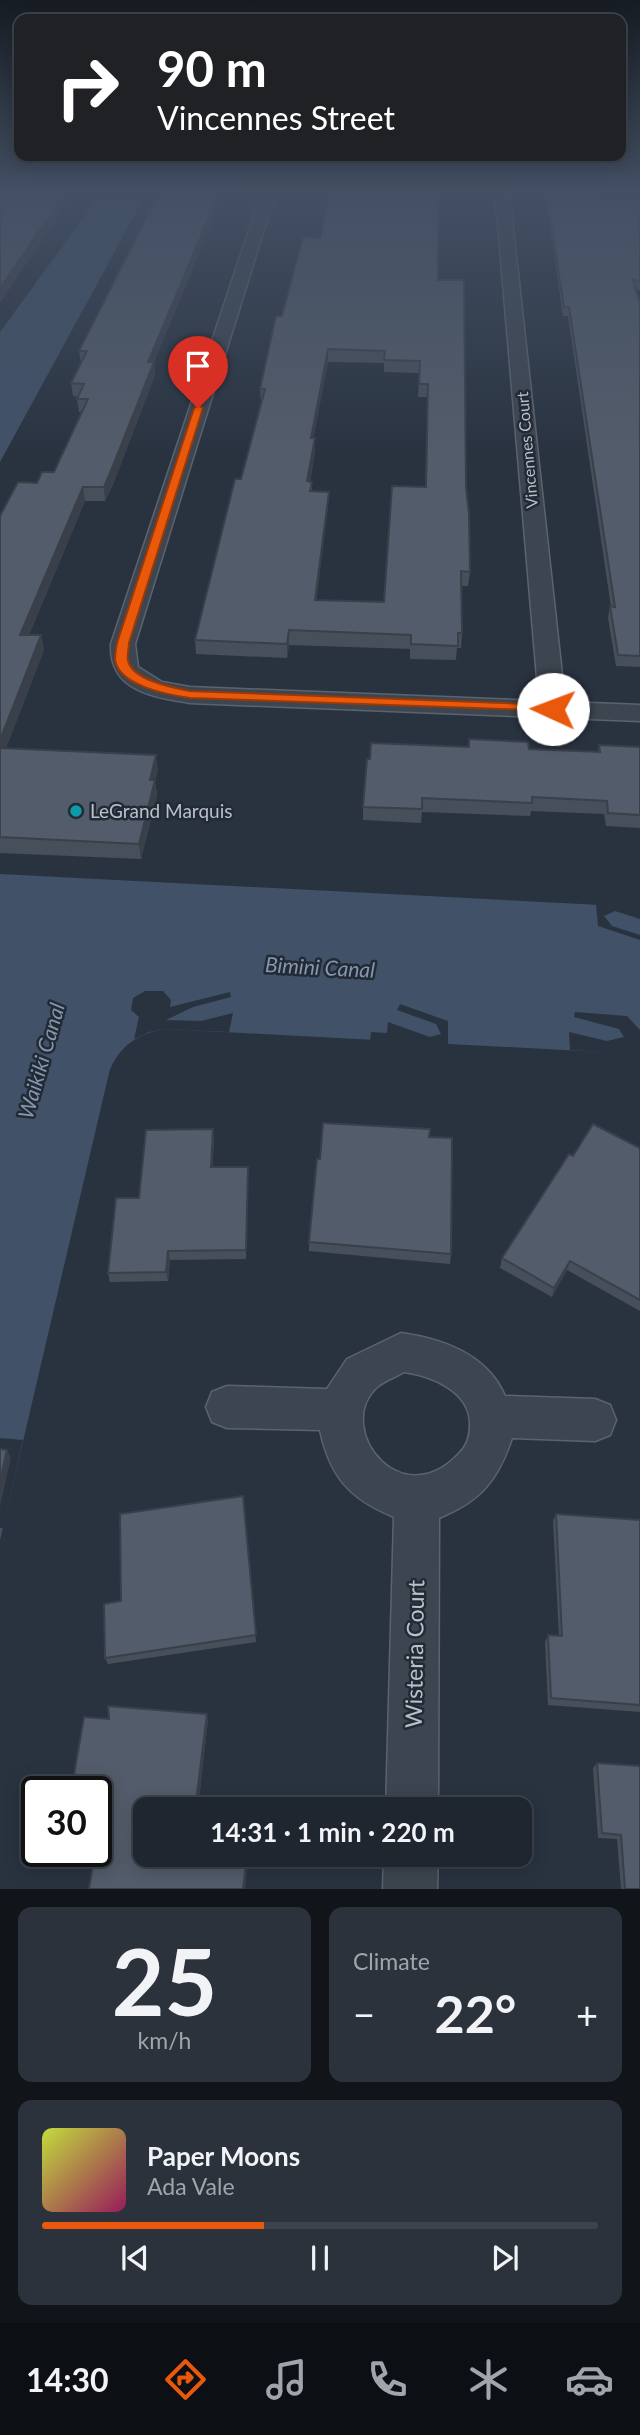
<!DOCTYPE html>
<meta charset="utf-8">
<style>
body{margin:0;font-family:Lato,sans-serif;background:#2c323c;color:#f1f3f6;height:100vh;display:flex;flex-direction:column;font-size:26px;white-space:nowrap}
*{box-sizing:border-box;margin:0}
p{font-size:23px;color:#a1a5ab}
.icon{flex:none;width:38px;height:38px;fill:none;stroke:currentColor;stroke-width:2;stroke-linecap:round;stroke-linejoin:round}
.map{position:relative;height:1889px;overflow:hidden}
.drawer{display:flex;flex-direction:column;gap:18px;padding:18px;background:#11151a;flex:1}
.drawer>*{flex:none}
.top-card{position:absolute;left:14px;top:14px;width:612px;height:147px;border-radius:14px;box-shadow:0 4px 18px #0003,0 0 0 2px #3c434c;background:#202124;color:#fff;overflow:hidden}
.speed{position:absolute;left:21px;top:1776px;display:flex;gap:14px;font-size:35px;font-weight:700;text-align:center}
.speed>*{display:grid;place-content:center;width:91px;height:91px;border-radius:50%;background:#1f2630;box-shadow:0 4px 18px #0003,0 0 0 2px #3c434c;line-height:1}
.speed .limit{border:4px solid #111;border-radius:10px;background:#fff;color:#111}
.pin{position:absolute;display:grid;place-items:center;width:60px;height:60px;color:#fff;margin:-72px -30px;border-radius:50% 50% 50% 0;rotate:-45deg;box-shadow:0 0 7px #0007}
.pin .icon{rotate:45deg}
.me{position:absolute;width:77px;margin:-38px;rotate:272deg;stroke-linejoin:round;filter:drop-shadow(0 0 5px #0008)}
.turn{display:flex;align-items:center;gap:24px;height:147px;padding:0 28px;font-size:32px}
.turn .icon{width:91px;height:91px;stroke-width:2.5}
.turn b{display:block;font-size:49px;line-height:60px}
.big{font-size:52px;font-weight:700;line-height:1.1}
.drawer .card{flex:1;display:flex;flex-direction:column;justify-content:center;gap:10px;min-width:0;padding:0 24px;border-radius:14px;background:#2c323c}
.drawer .dial{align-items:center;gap:0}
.dial b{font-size:91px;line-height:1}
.song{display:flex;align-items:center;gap:21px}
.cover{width:84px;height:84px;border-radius:10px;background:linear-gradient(135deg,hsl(70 70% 55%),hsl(330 70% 35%))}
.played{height:7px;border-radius:4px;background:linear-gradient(90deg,#ea580c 40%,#3c434c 40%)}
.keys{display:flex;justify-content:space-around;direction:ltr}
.heat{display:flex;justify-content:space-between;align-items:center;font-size:38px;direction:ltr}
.drawer .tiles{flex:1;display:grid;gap:18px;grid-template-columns:1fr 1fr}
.card:last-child{grid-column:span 2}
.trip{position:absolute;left:133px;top:1797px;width:399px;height:70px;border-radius:14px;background:#1f2630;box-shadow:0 4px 18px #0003,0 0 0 2px #3c434c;font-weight:700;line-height:70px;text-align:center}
.menu{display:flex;height:112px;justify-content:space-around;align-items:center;background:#0c0f13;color:#a1a5ab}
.menu .icon{width:49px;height:49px}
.menu .selected{color:#ea580c}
.menu b{font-size:32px;color:#f1f3f6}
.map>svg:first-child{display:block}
</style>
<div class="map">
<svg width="640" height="1889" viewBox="0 0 640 1889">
<rect width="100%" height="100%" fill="#293340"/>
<path fill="#415167" d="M100 195 144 198 0 462V332Z
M0 874 640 907V1054L167 1029C140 1032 118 1046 109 1073L0 1540Z"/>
<path fill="#293340" d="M630 903H640V919L615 911 604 916 612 926 640 935V940L598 926 596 904 630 906Z
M145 991H163L171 1000 170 1007 230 992 231 997 193 1007 166 1020 201 1021 233 1013 229 1032 167 1029 149 1032 134 1039 139 1017 131 1010 133 998Z
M400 1004 448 1021V1044L370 1043 371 1032 387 1033 388 1022 430 1037 441 1034 436 1024 397 1010Z
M575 1012 627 1016 640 1030V1057L617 1056 616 1053 570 1050 569 1032 607 1041 624 1037 619 1029 574 1017Z
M0 1438 23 1440 3 1528H0Z"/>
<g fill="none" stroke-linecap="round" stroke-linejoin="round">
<defs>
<path id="minor" d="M262 191H276L135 644 138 667 162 682 190 687 539 701 495 191H509L565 702 640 705V721L190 703C153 697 109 691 111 644Z
M618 191H640V195H625Z
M401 1333C443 1339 487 1354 505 1396L595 1399 610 1405 616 1420 610 1435 595 1441 512 1438C498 1480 481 1501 439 1518L438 1810H386L394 1517C350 1499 330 1477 320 1430L227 1428 212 1422 206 1407 212 1392 227 1386 327 1389 347 1359ZM404 1372C432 1376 470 1391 470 1424 470 1433 469 1441 463 1449 404 1520 333 1430 376 1388 383 1381 396 1377 404 1372Z
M384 1855H438L437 1889H383Z"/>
</defs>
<use href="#minor" stroke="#5b636d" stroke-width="3"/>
<use href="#minor" fill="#3d4550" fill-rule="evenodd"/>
</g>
<path fill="#474f5b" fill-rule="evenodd" d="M160 191H225L154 362 155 375 114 482 105 501H85L29 635H41L44 650 6 748 158 770 155 781 157 795 141 859 0 853V516L37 483 54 472 82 412H79L77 399 78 397 73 396 71 383 81 363 79 351Z
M546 191 610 199H640V290H636L640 304V667L616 666 608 618 610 606 611 607 568 316H563L546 199Z
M320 238 438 280 466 488 470 572 468 586H462V633L461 648H457L456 660 410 659V649L289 645 287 658 196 654 195 640 241 479 261 402 260 389 282 316ZM328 362 384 363V372L419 373 418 397H428L425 487 384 602 316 600 328 506 312 491V482H310L315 451 313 438Z
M469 739 529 749 598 752 599 745 640 747V828L606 826 604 814 531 811 530 816 422 812 421 823 363 820V807L468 747Z
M429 1137 451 1254 450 1264 309 1251V1242L320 1159Z
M214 1139 212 1167H248L246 1259 170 1260 168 1281 110 1282 108 1273 139 1198Z
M640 1148V1311L567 1270 552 1297 500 1268 502 1258 573 1156Z
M243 1496 256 1642 108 1664 105 1658 121 1601Z
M556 1514 640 1520V1712L548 1705 545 1642 548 1635 559 1636 553 1521Z
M109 1719 208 1720 192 1858 246 1863 247 1867 245 1889 101 1816H96V1792Z
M597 1763 640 1889H621L617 1839 598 1838 593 1768Z"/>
<path fill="#3a404a" d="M67 191H75V192L0 303V288Z
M220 191H225L154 362 155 375 114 482 105 501 104 487 148 362Z
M328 349V362L311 451V438Z
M315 438V451L308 495 307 481Z
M83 487 85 501 23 649 20 635Z
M329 492 328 506 315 614V600Z
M289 630V645L287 658V644Z
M41 635 44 650 0 763V740Z
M156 755 158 770 155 781 157 795 141 859 139 844 150 780Z
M213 1129 214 1139 212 1177 211 1167Z
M168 1251 170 1260 168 1281 166 1272Z
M570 1261 567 1270 552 1297 554 1288Z
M7 1450 11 1458 0 1506V1481Z
M207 1714 208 1720 198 1810H195Z
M246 1863 247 1867 245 1889H243Z"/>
<path fill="#535c6a" stroke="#3a404a" stroke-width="2" fill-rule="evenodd" d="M4 191H67L0 288V196Z
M160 191H220L148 362H154L112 468 104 487H83L20 635H41L0 740V516L18 482 37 483 42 472H54L88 399H77L84 384 71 383 87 351H79Z
M330 191H439L438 280H464L466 488 469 514 470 572 461 571 462 633H458V646L411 644V635L289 630 287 644 195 640 235 479H241L265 389H260L276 316H282L303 237 320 238ZM328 349 385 351 384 360 420 361 419 384H428L426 487 392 486 384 602 315 600 329 492 310 491 312 482 307 481 315 438H311Z
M546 191 599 192 601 197 610 199H640V281L633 280 640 304V656L618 655 610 606 615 607 569 307H564Z
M469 739 528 742 529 749 600 752 599 745 640 747V815L608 813 607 801 532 797V803L422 798V809L363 807 367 759H370L371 743 469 747Z
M0 748 156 755 150 780H155L139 844 0 837Z
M323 1123 430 1129 429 1137 452 1138 451 1254 309 1242 317 1159H320Z
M593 1124 640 1148V1300L570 1261 554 1288 502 1258 569 1154 573 1156Z
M213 1129 211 1167H248L246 1250 168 1251 166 1272 108 1273 116 1198H139L146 1130Z
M0 1449 7 1450 0 1481Z
M243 1496 256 1635 105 1658 104 1604 121 1601 120 1514Z
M556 1514 640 1520V1705L551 1698 548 1635 562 1636Z
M108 1706 207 1714 195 1810H145V1855H190L189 1858 246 1863 243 1889H89L95 1852H96V1844L102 1811H96V1792H71L84 1717 109 1719Z
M597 1763 640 1766V1889H625L621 1835 602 1833Z"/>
<linearGradient id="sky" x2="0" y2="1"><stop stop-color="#171c23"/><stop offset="0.42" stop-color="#435064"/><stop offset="1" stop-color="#435064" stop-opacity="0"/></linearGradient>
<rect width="640" height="455" fill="url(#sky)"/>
<path fill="#ea580c" stroke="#983908" stroke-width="2" d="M198 405 203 408 129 643C129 648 127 655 128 660 131 680 174 688 190 691L553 705 559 709 557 711 190 698C169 695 119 686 115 660 115 655 116 648 117 643L194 408Z"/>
<circle fill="#0f9aa8" stroke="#222a35" stroke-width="2.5" cx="76" cy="811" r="7"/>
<g text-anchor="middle" stroke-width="5" stroke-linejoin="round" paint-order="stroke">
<g font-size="16" fill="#bac0ca" stroke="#222a35">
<text transform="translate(527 450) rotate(-95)" y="6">Vincennes Court</text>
</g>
<g font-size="19" fill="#bac0ca" stroke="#222a35" text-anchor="start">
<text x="90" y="818">LeGrand Marquis</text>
</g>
<g font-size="21" font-style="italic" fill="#8597ae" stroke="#222a35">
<text transform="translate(320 968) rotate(3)" y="7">Bimini Canal</text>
<text transform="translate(42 1061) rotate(-74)" y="7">Waikiki Canal</text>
</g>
<g font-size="23" fill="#bac0ca" stroke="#222a35">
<text transform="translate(415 1654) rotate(-89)" y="8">Wisteria Court</text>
</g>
</g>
</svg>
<div class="speed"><div class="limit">30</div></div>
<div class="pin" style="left:198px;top:408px;background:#d93025"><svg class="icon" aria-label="arrive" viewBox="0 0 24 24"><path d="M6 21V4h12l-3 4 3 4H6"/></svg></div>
<svg class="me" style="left:553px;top:709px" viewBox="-20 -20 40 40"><circle r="19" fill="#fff"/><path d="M0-13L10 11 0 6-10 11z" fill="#ea580c"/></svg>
<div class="trip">14:31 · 1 min · 220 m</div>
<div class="top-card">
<div class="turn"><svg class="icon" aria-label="right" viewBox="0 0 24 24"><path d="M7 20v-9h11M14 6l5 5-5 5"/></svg><div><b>90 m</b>Vincennes Street</div></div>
</div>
</div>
<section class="drawer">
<div class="tiles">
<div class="card dial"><b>25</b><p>km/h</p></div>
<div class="card"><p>Climate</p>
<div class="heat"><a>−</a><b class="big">22°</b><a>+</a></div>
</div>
<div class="card">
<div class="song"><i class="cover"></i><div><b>Paper Moons</b><p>Ada Vale</p></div></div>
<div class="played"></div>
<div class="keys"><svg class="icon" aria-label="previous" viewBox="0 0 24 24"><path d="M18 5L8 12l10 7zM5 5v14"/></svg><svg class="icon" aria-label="pause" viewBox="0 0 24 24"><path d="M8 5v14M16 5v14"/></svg><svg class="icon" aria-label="next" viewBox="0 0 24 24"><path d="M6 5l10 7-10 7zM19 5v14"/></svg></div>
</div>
</div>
</section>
<nav class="menu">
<b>14:30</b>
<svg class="icon selected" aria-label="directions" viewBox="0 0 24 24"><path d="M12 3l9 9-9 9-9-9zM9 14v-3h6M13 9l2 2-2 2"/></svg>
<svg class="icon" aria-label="music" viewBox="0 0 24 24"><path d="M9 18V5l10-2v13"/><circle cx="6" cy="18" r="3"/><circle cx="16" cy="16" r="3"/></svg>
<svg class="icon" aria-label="phone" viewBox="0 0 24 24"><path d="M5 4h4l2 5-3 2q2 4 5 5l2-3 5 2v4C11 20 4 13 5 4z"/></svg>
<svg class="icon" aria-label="climate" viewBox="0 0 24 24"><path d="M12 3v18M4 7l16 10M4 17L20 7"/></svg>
<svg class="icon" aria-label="car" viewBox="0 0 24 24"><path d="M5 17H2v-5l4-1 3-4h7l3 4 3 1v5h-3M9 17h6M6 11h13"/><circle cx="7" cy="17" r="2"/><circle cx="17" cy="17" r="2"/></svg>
</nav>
